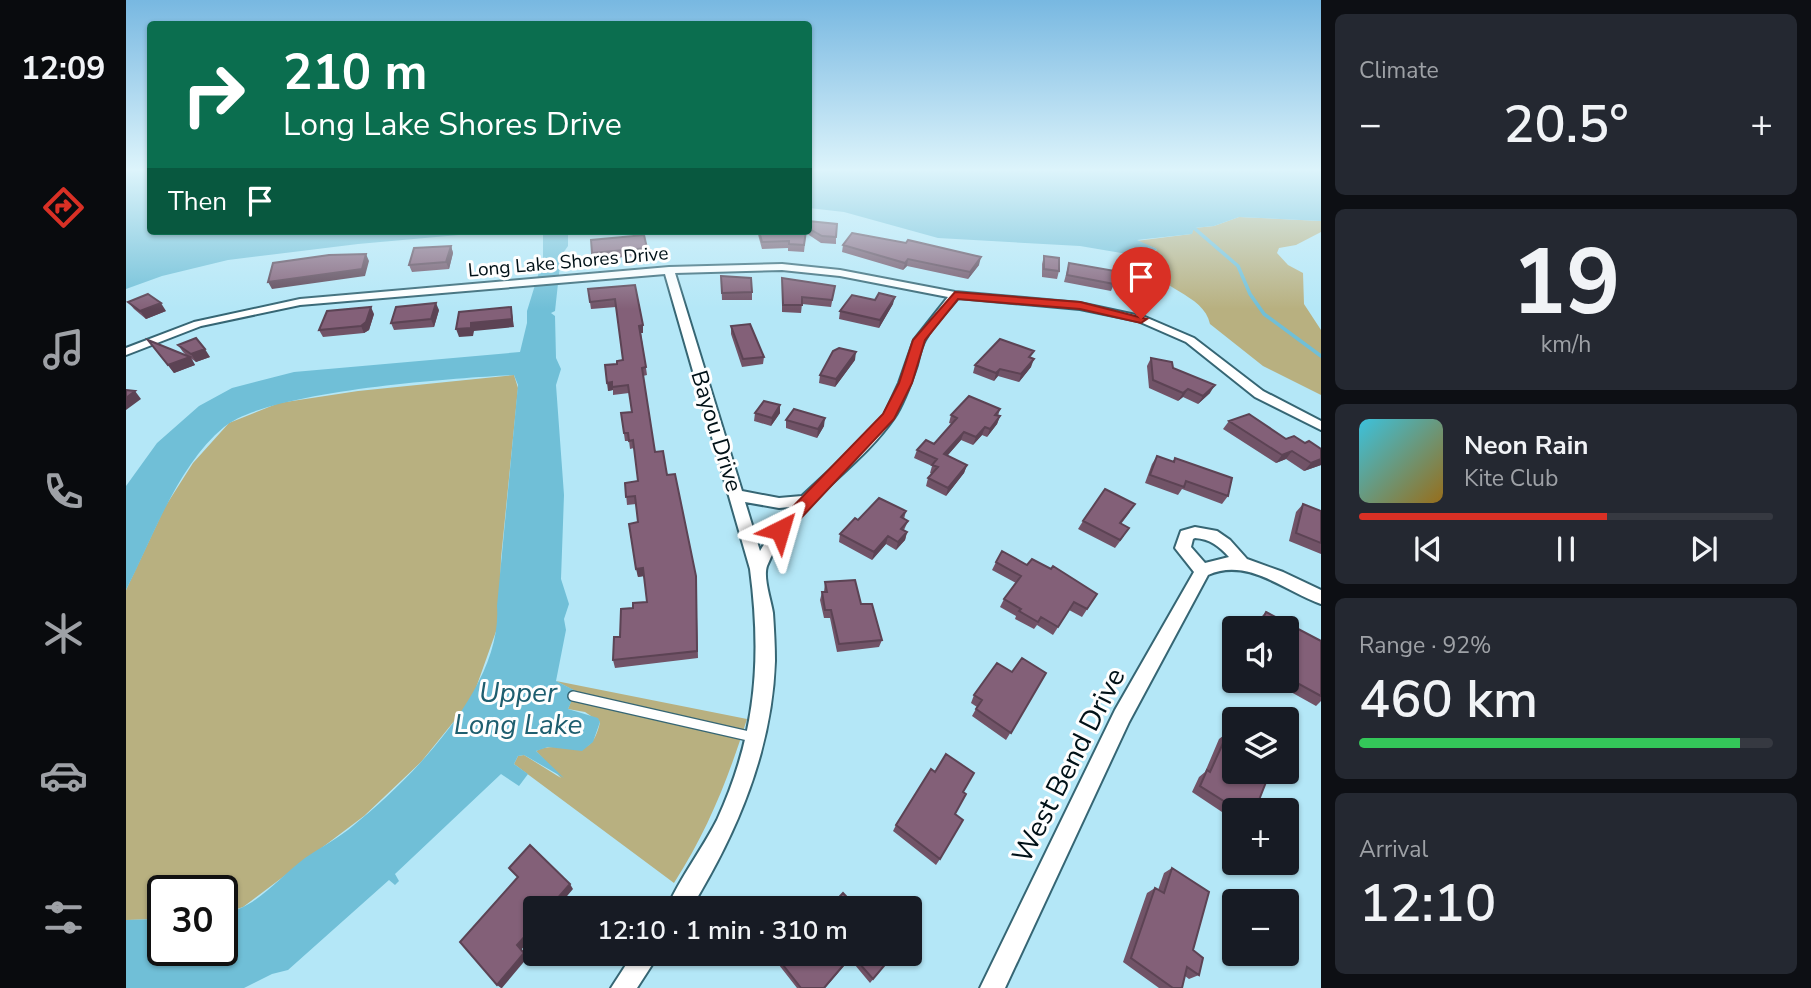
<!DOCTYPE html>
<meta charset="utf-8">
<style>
body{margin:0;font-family:"Nunito Sans",sans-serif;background:#242831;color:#f1f3f6;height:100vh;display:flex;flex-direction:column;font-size:26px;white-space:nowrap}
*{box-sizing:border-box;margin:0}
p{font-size:23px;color:#9ea1a6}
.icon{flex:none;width:38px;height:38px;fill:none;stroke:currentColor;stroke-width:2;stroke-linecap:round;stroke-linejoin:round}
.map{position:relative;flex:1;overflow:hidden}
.side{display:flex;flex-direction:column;gap:14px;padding:14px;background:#0d0f14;width:490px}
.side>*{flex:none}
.banner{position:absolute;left:21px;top:21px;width:665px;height:214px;border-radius:7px;box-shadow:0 2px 5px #0004;background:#0b6e4f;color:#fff;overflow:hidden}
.tools{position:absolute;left:1096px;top:616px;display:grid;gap:14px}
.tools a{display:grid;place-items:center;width:77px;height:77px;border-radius:7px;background:#171b24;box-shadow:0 2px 5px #0004;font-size:35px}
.speed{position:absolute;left:21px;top:875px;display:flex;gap:14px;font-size:35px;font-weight:700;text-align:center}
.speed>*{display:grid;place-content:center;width:91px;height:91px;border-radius:50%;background:#171b24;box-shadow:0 2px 5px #0004;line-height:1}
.speed .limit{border:4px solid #111;border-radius:10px;background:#fff;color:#111}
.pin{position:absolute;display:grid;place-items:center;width:60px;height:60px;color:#fff;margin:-72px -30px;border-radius:50% 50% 50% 0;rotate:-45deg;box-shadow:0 0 7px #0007}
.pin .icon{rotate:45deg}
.me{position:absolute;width:77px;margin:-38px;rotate:40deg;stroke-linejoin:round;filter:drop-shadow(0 0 5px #0008)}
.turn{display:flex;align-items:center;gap:24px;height:147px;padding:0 21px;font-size:32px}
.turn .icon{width:91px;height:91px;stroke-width:2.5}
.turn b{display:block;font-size:49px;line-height:60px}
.then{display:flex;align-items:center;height:66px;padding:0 21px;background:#0003;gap:14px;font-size:26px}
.big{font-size:52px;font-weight:600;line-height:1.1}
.side .card{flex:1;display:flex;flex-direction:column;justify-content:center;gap:10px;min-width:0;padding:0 24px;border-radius:10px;background:#242831}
.side .dial{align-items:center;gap:0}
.dial b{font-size:91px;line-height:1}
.song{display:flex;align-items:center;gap:21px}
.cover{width:84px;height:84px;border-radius:10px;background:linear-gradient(135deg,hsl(190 70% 55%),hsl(40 70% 35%))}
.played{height:7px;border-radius:4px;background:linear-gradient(90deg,#d93025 60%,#363941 60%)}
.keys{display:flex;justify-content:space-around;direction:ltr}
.heat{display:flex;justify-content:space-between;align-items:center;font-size:38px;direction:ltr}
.charge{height:10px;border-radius:5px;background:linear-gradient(90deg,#34c759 92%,#363941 0)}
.trip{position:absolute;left:397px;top:896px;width:399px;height:70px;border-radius:7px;background:#171b24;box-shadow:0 2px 5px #0004;font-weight:600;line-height:70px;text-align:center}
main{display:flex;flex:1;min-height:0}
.tabs{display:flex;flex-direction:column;width:126px;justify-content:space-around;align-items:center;background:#090b0e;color:#9ea1a6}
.tabs .icon{width:49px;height:49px}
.tabs .active{color:#d93025}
.tabs b{font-size:32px;color:#f1f3f6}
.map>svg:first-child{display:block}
</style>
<main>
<nav class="tabs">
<b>12:09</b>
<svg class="icon active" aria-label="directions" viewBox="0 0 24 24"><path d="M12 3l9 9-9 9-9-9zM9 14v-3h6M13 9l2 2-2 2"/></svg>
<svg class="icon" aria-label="music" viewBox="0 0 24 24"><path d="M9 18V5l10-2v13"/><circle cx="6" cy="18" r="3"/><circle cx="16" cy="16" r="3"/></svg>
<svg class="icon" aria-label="phone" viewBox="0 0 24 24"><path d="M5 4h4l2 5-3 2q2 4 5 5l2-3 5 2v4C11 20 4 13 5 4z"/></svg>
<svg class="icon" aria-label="climate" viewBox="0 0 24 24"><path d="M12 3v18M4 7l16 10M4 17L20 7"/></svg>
<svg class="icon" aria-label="car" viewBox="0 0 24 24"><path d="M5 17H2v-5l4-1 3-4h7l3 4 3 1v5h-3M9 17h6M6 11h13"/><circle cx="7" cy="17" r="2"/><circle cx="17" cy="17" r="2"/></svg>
<svg class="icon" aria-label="filters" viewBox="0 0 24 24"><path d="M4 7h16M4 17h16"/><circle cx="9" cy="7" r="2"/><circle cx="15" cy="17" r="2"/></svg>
</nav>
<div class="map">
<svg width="1195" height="988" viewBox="0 0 1195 988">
<rect width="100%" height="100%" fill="#b4e7f7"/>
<path fill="#b8b080" d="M1113 217 1195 221V232L1170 245 1153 248 1151 253 1162 265 1177 273 1178 304 1195 330V395L1137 366 1084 324C1078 293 1030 290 1016 257L1031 250 1029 248 1010 241 1065 234 1068 228 1088 226Z
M388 375 392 388 375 558 373 623 346 699 295 762 238 816 117 907 96 914V891H37V919L0 920V590L39 507 67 463 103 423 153 403 232 391Z
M430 681 621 719C602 779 582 830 548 883L388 764 392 756 398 755 435 778 410 751C437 737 464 769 474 722L459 712 442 709 449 691Z"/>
<path fill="#70bfd7" d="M0 171H24V231H377L232 244 102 260 36 276 0 289Z
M683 171H1195V221L1113 217 1088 226 1068 228 1066 234 1011 240 1031 249 1019 257 954 246 812 238 718 212 683 208Z
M417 231H442V246L435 256 429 311 425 313 429 316 430 358 435 369 430 385 438 495 435 579 443 604 438 619 440 630 430 681 450 691 442 709 472 718 474 722 467 742 456 751 422 747 410 751 438 778 398 755 392 756 388 764 402 774 393 786 375 774 269 874 273 881 269 885 263 880 162 970 146 974 118 988H0V920L37 919V950H96V914C130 909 153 877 179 858 195 847 213 838 228 825 286 778 377 686 371 606L392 385 388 375C326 378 141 391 98 427 51 466 27 538 0 590V486L31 443 73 406 106 388 168 372 394 352 401 323V311L417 259Z"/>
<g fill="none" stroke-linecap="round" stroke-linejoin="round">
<path stroke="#70bfd7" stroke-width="3.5" d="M1068 228 1112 266 1124 294 1138 314 1195 356"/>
<defs>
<path id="service" d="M447 696 627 737"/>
<path id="minor" d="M656 264 714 270 829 292 954 303 1019 317 1068 338 1137 391 1195 421V430L1129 397 1060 342 1012 321 954 309 832 298C821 312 807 325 799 340 795 347 793 357 791 365 785 383 778 403 768 418 731 472 666 504 641 566 637 578 645 600 647 613 648 628 649 645 649 661 646 751 611 833 565 908H541C554 877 576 850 591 820 630 735 636 660 624 569L539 274 174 305 75 326 0 355V348L68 322 174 299 543 267ZM656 270 714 276 822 297 788 340 773 383 758 415 731 445 676 496 653 498 616 491 549 273ZM619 502 653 508 664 507 649 526 634 551Z
M1069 527 1091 531 1104 540 1121 559 1157 572 1195 590V604C1158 591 1122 557 1082 575L1003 722 879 988H854L989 710 1068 572 1049 548 1055 531ZM1069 538C1084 539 1093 546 1103 557L1079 563 1065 547 1067 539Z
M507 954H533L511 988H485Z"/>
</defs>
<use href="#service" stroke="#366674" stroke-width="12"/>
<use href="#minor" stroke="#366674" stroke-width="4"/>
<use href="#service" stroke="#fff" stroke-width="9"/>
<use href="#minor" fill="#fff" fill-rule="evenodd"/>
</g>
<path fill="#715367" d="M682 221 710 237V244L695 243 680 233 678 252 662 251V248L636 249 631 231H682Z
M465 240 521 248V255L467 260Z
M717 245 853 265 842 279 781 266 777 270 716 252Z
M325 246 327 253 323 269 286 272 283 265Z
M918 256 933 271 931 279 916 277V264Z
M943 263 988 284 985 291 938 282Z
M595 276 626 292V300H596Z
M656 278 709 286 705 307 676 304 675 313 656 312Z
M509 285 517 325V333H515L521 375 517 376 529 452 541 475 570 576 572 658 489 668 487 660 494 637 507 608 521 602 518 576 512 577 503 524 512 522 510 504 501 505 499 483 512 481 508 448 504 449 503 441H499L495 413 506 412 503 393 487 395V390L482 391 491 364 497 360 490 307 465 309 462 289Z
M2 302 40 311 20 319 8 309Z
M767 304 753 328 713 319 714 311Z
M313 310 308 327 268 330 265 323Z
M248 314 243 330 238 333 197 337 193 330Z
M605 326 638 357 637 364 616 367 605 334Z
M22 340 61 356 57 352 52 345 84 357 70 362 66 359 69 365 48 373Z
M906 358 905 367 893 382 872 376 868 381 847 373 849 365Z
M1025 358 1047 368 1084 393 1072 404 1057 397 1052 401 1023 388 1021 366Z
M729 360 709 387 693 383 694 375Z
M874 409 872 416H874L871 424 861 437 856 435 847 445 835 440 821 456 841 465 838 473 820 496 800 486 802 478 806 474 804 473 806 466 788 458 791 450 808 444 826 424 823 423 825 415Z
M629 413H654L645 426 628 421Z
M660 420 698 426 691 438 660 428Z
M1103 421 1160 439 1179 443 1195 449V465L1178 471 1160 459 1150 463 1097 429Z
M1031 456 1047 462 1049 458 1102 496 1096 504 1056 489 1052 495 1019 483 1026 464Z
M1177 504 1195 511V554L1163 541 1170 512Z
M780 511 778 519 782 521 778 530 781 532 779 540 770 550 760 544 746 560 713 542 714 534 732 520Z
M1004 512 995 524 998 536 989 548 952 529 957 521Z
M870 562 901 565 971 594 956 617 943 610 927 635 911 625 908 629 889 619 890 616 874 607 878 599 890 583 866 570Z
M699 582 735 604 756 640 753 647 711 652 704 618H698L694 600 696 592H698Z
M1140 612 1195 641V701L1190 706 1147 682 1148 681H1160V628H1128L1132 620Z
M886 672 920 673 880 740 846 716 851 707 845 703 848 695Z
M1102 732 1129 810H1108V820L1066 792 1073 777 1079 772 1093 739Z
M837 792 814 859 810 865 767 831 770 825Z
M1046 868 1073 975 1063 979 1059 976 1056 988H1033L997 962 1021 893 1029 888 1032 890 1038 873Z
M661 954H768L744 983 724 959 699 988H671L653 965 654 961Z"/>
<path fill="#5c4354" d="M325 246 327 253 323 269 320 262Z
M240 254 243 261 239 276 146 289 142 282Z
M855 257 853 265 842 279 844 272Z
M782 259 781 266 777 270 779 263Z
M769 297 767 304 753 328 754 320Z
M35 303 40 311 20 319 14 311Z
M310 303 313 310 308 327 305 319Z
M245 307 248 314 243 330 238 333 235 326Z
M385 307 388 327 348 331 347 336 333 337 330 329Z
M517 325V333H514L513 326Z
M79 349 84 357 70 362 65 354Z
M730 352 729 360 709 387 710 379Z
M64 357 69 365 48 373 42 365Z
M908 359 905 367 893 382 895 374Z
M874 369 872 376 868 381 870 373Z
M486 382 487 390 482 391 481 383Z
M1089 385 1084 393 1072 404 1077 396Z
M1062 389 1057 397 1052 401 1057 393Z
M9 391 15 399 0 410V398Z
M654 405V413L645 426 646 418Z
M874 416 871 424 861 437 864 429Z
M699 418 698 426 691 438 692 429Z
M859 427 856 435 847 445 850 437Z
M838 432 835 440 815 463 818 454Z
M1166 451 1160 459 1150 463 1156 455Z
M1195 459V465L1178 471 1185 463Z
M841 465 838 473 820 496 822 488Z
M781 532 779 540 770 550 772 542Z
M762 536 760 544 746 560 748 552Z
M517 568 518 576 512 577 510 569Z
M444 884 447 889 431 908H423Z
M410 924V933L395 950 391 945Z
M398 953 402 957 376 988H375L371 985Z"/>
<path fill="#836078" stroke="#5c4354" stroke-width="2" d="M682 221 711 224 710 237 696 236 682 228Z
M633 231H680L678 245 663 244V241L636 242Z
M726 233 780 243 782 240 855 257 844 272 782 259 779 263 717 245Z
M518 235 521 248 466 253 465 240Z
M325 246 320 262 283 265 288 248Z
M240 254 236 269 142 282 147 263 203 255Z
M918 256 933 258V271L918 269Z
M943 263 989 271 988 284 941 275Z
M595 276 625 278 626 292 596 293Z
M656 278 709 286 706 300 676 297V305H657Z
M509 285 517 325 513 326 520 367 516 368 529 452 537 451 541 475 549 474 570 576 571 651 487 660 488 637H494L495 609 507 608V603L521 602 517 568 510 569 503 524 512 522 509 496 500 497 499 483 512 481 507 440 503 441 502 433H498L495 413 506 412 502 385 486 387V382L481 383 479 365 491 364V361L497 360 489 299 464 302 462 289Z
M753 293 769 297 754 320 714 311 726 295 749 300Z
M22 294 35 303 14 311 2 302Z
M310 303 305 319 265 323 270 307Z
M245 307 240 322 235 326 193 330 201 311Z
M385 307 386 319 345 323V328L330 329 333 312Z
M624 324 638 357 617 359 605 326Z
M70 338 79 349 65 354 52 345Z
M874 339 908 351 903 357 908 359 895 374 874 369 870 373 849 365Z
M22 340 64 357 42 365Z
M713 348 730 352 710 379 694 375 707 351Z
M1025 358 1046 362 1047 368 1089 385 1077 396 1062 389 1057 393 1027 380Z
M0 390 9 391 0 398Z
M843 396 874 409 869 415 874 416 864 429 859 427 850 437 838 432 818 454 841 465 822 488 802 478 812 467 806 465 811 459 791 450 800 440 808 444 831 418 825 415Z
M638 401 654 405 646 418 629 413Z
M668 409 699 418 692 429 660 420Z
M1123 414 1160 439 1168 436 1179 443 1183 441 1195 449V459L1185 463 1166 451 1156 455 1103 421Z
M1031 456 1048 462 1049 458 1106 478 1102 496 1060 481 1058 487 1024 475Z
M979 489 1009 504 994 523 1003 528 994 540 957 521Z
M753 498 780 511 775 517 782 521 775 529 781 532 772 542 762 536 748 552 714 534 729 518 732 520Z
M1177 504 1195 511V543L1170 533Z
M876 551 901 565 906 559 925 569 927 566 971 594 961 609 948 602 932 627 915 617 912 622 893 611 895 609 878 599 895 576 870 562Z
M729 580 735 604H746L756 640 713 644 705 610H699L696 592H701L699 582Z
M1140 612 1195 641V696L1160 677V663L1168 644 1160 640V628H1137L1133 626Z
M896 658 920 673 885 733 850 709 856 700 848 695 871 663 886 672Z
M1102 732 1108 736V772H1144L1129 810H1112L1074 786 1081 770 1084 772Z
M820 754 848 773 837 792 840 794 829 814 837 820 814 859 770 825 805 769 809 772Z
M404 845 444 884 423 908H410V924L391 945 398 953 371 985 334 942 392 877 383 868Z
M1046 868 1083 892 1067 950 1077 958 1073 975 1061 967 1056 988H1047L1005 958 1029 888 1038 893Z
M717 893 731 908H703Z
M661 954H768L747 979 726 955 698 988H675L654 961Z"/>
<linearGradient id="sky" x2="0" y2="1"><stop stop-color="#78b8e1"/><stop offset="0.55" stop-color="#ddf4fb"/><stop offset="1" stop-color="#ddf4fb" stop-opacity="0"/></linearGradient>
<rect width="1195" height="309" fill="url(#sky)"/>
<path fill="#d93025" stroke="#8d1f18" stroke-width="2" d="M829 292 954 302 1021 319 1015 323 954 309 832 299 799 340 786 383 768 419 660 534H648L645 530 648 526 757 414 773 383 787 340Z"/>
<g text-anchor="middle" stroke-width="6" stroke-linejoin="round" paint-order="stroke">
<g font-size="19" fill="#011117" stroke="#fefefe">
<text transform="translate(442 261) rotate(-5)" y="7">Long Lake Shores Drive</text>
</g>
<g font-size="23" fill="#011117" stroke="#fefefe">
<text transform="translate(591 431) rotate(73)" y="8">Bayou Drive</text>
</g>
<g font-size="28" font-style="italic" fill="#1e5e6f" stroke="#fefefe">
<text x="392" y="702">Upper<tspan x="392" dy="32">Long Lake</tspan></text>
</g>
<g font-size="28" fill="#011117" stroke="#fefefe">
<text transform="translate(942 765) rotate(-63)" y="10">West Bend Drive</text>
</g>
</g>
</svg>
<div class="tools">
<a><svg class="icon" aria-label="sound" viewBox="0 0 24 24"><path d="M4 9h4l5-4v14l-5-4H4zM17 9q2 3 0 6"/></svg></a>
<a><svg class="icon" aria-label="layers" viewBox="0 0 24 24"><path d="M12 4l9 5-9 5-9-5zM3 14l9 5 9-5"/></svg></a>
<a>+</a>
<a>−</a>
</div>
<div class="speed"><div class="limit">30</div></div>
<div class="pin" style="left:1015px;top:319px;background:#d93025"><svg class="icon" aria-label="arrive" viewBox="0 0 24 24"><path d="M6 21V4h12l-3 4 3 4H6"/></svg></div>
<svg class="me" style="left:654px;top:530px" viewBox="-20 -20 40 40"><path d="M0-17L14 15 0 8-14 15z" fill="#d93025" stroke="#fff" stroke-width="4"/></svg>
<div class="trip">12:10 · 1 min · 310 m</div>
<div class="banner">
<div class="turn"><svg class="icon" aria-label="right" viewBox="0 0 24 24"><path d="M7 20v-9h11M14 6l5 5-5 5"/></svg><div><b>210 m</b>Long Lake Shores Drive</div></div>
<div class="then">Then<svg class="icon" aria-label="arrive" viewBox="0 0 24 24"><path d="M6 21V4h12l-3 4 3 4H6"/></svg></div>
</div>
</div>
<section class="side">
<div class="card"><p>Climate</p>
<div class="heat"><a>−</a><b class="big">20.5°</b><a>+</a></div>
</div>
<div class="card dial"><b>19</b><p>km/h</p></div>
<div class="card">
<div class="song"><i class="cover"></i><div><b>Neon Rain</b><p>Kite Club</p></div></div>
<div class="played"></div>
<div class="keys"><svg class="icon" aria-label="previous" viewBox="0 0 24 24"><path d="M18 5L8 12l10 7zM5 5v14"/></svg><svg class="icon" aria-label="pause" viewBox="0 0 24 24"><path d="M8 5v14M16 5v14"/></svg><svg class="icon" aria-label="next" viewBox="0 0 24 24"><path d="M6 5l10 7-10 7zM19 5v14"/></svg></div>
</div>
<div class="card"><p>Range · 92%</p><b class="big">460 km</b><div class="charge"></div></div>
<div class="card"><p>Arrival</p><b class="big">12:10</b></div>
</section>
</main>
